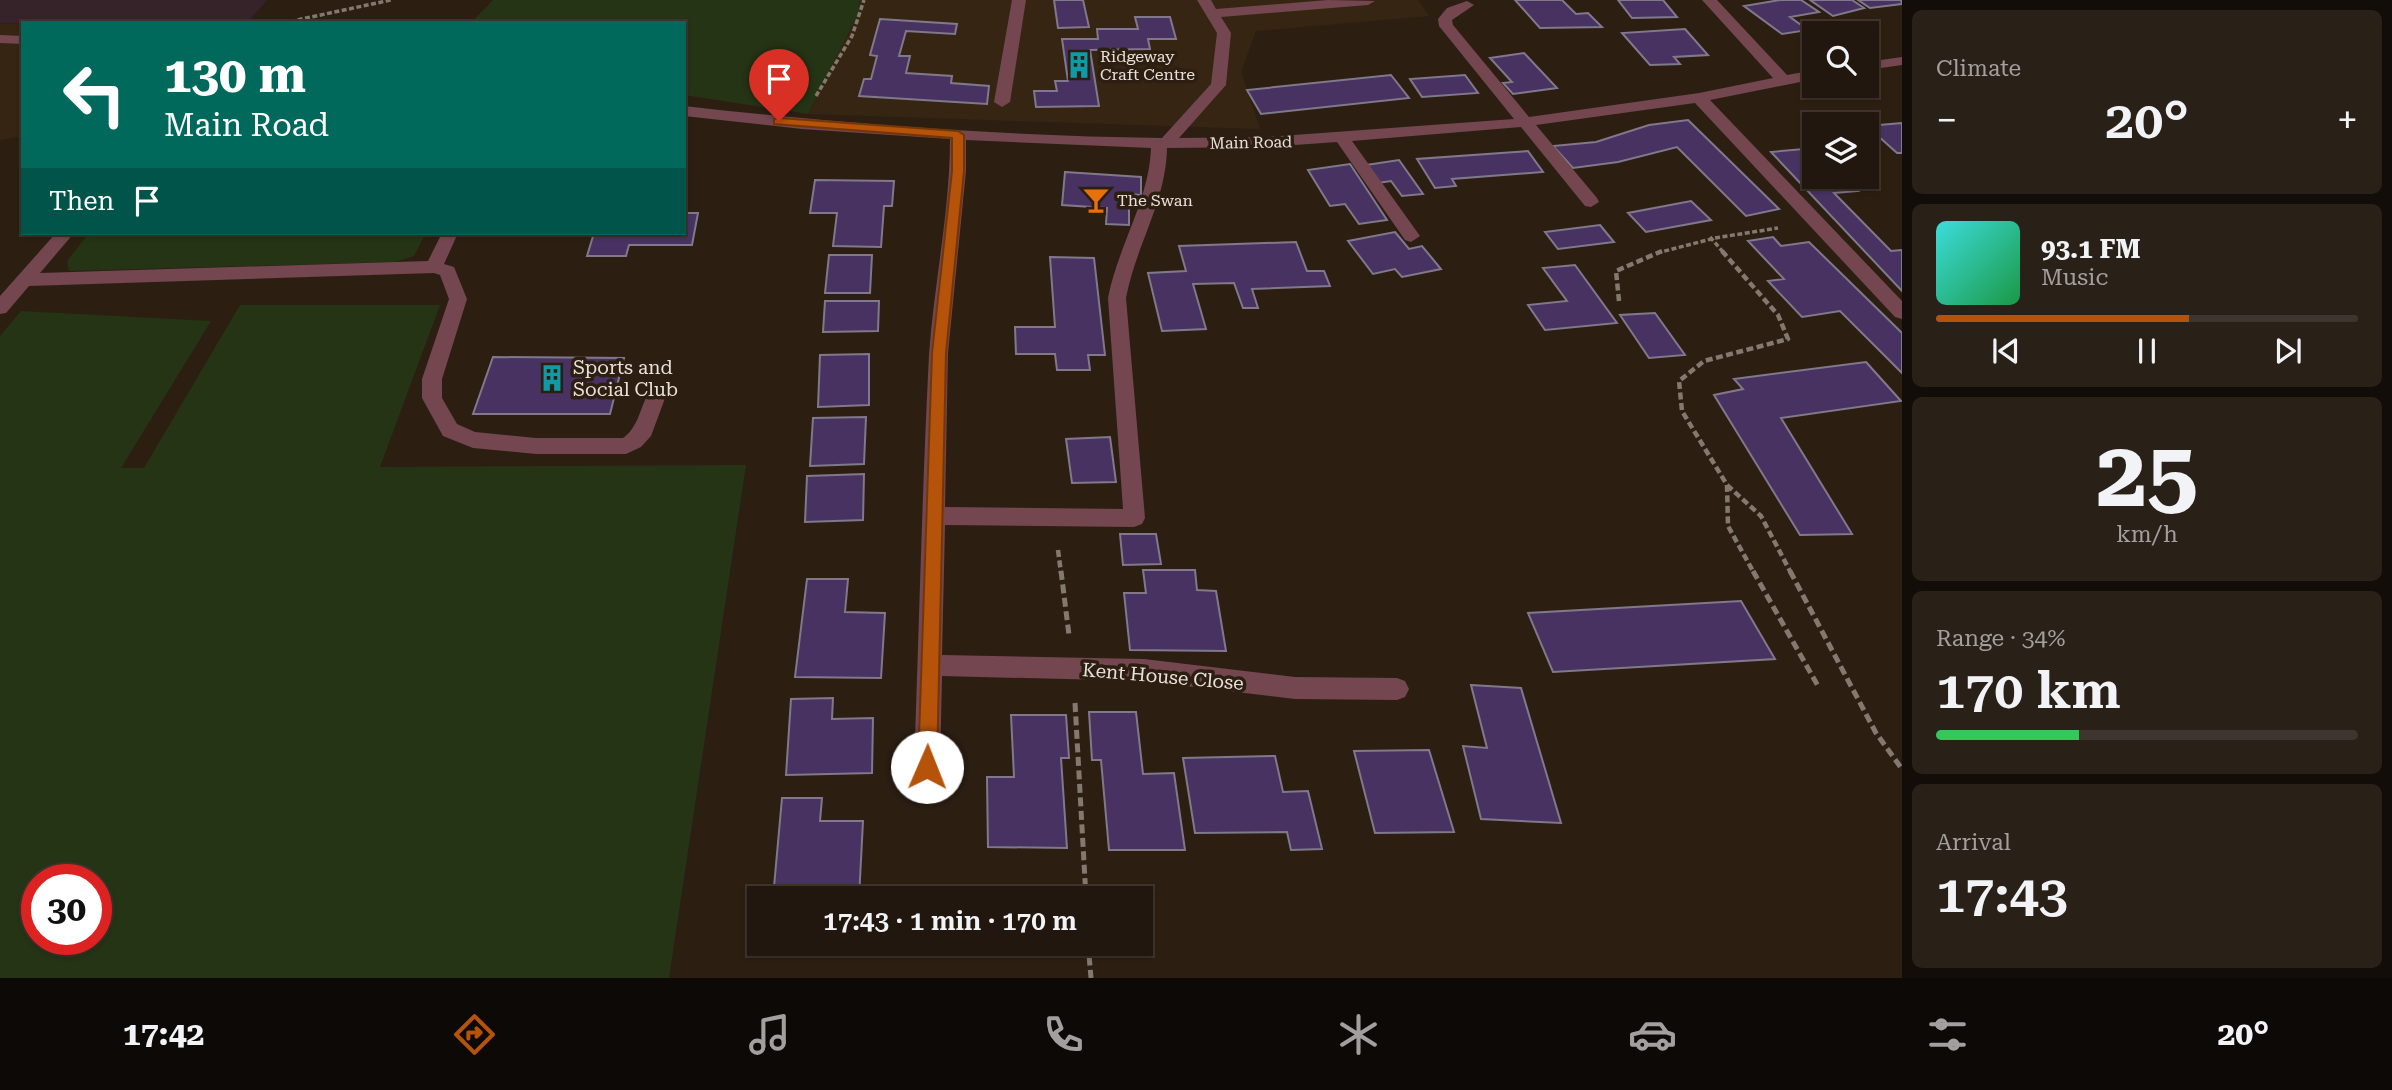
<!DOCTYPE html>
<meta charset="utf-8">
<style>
body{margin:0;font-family:"Roboto Serif",serif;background:#292017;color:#f1f3f6;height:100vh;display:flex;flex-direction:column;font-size:26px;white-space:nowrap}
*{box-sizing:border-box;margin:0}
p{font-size:23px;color:#a29f9e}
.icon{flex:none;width:38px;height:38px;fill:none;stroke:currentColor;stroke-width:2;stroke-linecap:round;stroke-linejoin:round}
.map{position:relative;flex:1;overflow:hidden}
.drawer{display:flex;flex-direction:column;gap:10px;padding:10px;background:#120d08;width:490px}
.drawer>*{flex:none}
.banner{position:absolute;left:21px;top:21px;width:665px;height:214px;border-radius:0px;box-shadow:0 2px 5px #0004,0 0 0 2px #3e362e;background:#00695c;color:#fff;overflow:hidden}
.controls{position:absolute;left:1802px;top:21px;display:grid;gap:14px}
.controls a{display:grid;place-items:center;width:77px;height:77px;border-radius:0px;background:#21170e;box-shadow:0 2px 5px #0004,0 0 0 2px #3e362e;font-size:35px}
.speed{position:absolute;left:21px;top:864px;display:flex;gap:14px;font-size:35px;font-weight:700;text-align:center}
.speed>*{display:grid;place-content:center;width:91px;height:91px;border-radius:50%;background:#21170e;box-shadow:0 2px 5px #0004,0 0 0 2px #3e362e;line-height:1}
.speed .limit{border:10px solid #d22;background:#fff;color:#111}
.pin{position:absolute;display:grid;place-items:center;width:60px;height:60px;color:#fff;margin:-72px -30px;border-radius:50% 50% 50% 0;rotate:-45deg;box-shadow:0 0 7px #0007}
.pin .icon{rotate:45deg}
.me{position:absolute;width:77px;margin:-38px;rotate:1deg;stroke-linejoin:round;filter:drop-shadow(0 0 5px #0008)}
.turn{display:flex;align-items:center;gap:24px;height:147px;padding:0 28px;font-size:32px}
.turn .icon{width:91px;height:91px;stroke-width:2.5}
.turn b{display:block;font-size:49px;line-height:60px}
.then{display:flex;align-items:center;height:66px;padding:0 28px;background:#0003;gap:14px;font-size:26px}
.big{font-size:52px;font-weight:600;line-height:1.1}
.drawer .widget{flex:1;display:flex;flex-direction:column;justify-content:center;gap:10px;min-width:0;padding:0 24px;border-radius:10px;background:#292017}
.drawer .dial{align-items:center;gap:0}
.dial b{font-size:91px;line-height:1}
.song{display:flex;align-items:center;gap:21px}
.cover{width:84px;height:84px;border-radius:10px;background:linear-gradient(135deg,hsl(180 70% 55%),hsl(140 70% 35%))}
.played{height:7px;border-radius:4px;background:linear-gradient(90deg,#b45309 60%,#3e362e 60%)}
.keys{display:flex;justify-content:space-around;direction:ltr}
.heat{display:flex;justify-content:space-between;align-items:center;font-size:38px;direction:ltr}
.charge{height:10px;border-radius:5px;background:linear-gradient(90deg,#34c759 34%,#3e362e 0)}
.trip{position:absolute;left:747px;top:886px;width:406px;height:70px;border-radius:0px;background:#21170e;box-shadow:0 2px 5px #0004,0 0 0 2px #3e362e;font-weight:600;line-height:70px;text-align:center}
.menu{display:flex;height:112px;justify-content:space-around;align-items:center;background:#0d0906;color:#a29f9e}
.menu .icon{width:49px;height:49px}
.menu .selected{color:#b45309}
.menu b{font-size:32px;color:#f1f3f6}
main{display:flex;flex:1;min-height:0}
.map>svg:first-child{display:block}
</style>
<main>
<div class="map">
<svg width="1902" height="978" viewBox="0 0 1902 978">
<rect width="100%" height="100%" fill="#2c1f12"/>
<path fill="#372513" d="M859 0H1418L1429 16 1256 31 1241 72 1260 129 808 114 860 10Z
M0 23 23 24V136L0 140Z"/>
<path fill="#352329" d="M0 0H267L247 23 23 24 0 23Z"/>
<path fill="#253415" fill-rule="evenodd" d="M493 0H859L860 10 808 114 684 95V23H471Z
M89 233H426L414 256 395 262 69 271 67 261Z
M240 305H440L380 467 746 465 669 978H0V336L21 311 211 321 121 468H144ZM96 880V940H37V880Z"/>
<path fill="#473261" stroke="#80788b" stroke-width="2" d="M1054 0H1083L1089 27 1058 28Z
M1515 0H1562L1576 14 1588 13 1602 27 1540 28Z
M1618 0H1663L1677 17 1632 18Z
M1780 0H1801L1819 12 1790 17 1808 30 1782 34 1744 6Z
M1810 0H1852L1864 8 1833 16Z
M1858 0H1901L1902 4 1870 8Z
M1135 17H1170L1176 39H1148L1150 49 1090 50 1099 106 1036 107 1034 91H1057L1055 81H1068L1062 39H1098L1097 29H1138Z
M880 19 957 24 955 34 906 31 899 56H910L906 73 952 76 951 83 989 86 987 104 859 96 864 79H871L877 56 870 55Z
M1685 29 1708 55 1674 57 1680 64 1650 65 1622 33Z
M1524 53 1557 88 1513 94 1503 83 1512 82 1490 58Z
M1391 75 1409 98 1261 114 1247 90Z
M1465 75 1478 93 1422 97 1410 79Z
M1688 120 1779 209 1746 216 1677 147 1618 162 1573 168 1553 146 1596 142 1649 125Z
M1902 123V153H1897L1867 126Z
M1815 148V177H1843L1858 191 1834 193 1891 251 1902 250V291L1771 152Z
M1528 151 1543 172 1452 179 1456 186 1435 188 1417 159Z
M1399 160 1423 194 1402 196 1391 181 1378 183 1366 165Z
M1350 164 1387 220 1359 224 1345 204 1330 206 1308 170Z
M1065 172 1141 177V195L1129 194V225L1106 224 1107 208 1062 205Z
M815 180 894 181 892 206H884L881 247 833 246 837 213H810Z
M1691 201 1711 220 1646 232 1628 213Z
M684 213H698L692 245H629L626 256H587L594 233H684Z
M1600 225 1614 242 1558 249 1545 232Z
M1395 232 1409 249 1422 246 1441 269 1402 277 1395 269 1373 274 1348 241Z
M1773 237 1781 246 1809 242 1902 333V373L1840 311 1802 317 1768 281 1784 279 1748 241Z
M1296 242 1307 271H1324L1330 286 1252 289 1258 308H1243L1234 283 1193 284 1206 329 1162 331 1148 273 1186 271 1179 246Z
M829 255H872L870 293H825Z
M1050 257 1094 258 1105 355H1088L1090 370H1057L1055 354H1016L1015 327H1055Z
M1575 265 1617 323 1545 330 1528 305 1567 301 1543 268Z
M825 301H879L878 331 823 332Z
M1655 313 1685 355 1649 358 1620 315Z
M869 354V405L818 407 820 355Z
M493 357 624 358 610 414H473Z
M1866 362 1901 401 1781 418 1852 534 1800 535 1714 395 1743 389 1734 379Z
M866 417 864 464 810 466 813 418Z
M1110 437 1116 482 1072 483 1066 439Z
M864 474 863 520 805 522 807 476Z
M1120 534H1156L1161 564 1123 565Z
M1143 570H1195L1197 590 1216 591 1226 651 1130 650 1124 593H1146Z
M807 579H848L845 612 885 613 881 678 795 677Z
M1741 601 1775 659 1553 672 1528 613Z
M1471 685 1521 688 1561 823 1481 819 1463 746 1487 748Z
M833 698 832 719 873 718 872 773 786 775 791 699Z
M1089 712H1136L1143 774 1174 773 1185 850H1109L1101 760H1092Z
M1011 715H1066L1069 758H1061L1067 848 988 847 987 777H1014Z
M1429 750 1454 832 1375 833 1354 751Z
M1275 756 1283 792 1308 791 1322 849 1291 850 1287 832 1195 833 1183 758Z
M782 798H822L820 821H863L859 898H773Z"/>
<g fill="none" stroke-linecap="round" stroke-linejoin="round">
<path stroke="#84796e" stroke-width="3.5" stroke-dasharray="5 2.5" stroke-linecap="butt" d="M283 23 391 0
M816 96 852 36 864 0
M1710 237 1724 253
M1657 253 1715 238 1778 228"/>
<path stroke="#84796e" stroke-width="4.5" stroke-dasharray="7 3.5" stroke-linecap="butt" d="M1722 251 1778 315 1788 339 1704 361 1679 381 1682 411 1727 485 1728 526 1754 573
M1619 301 1616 271 1662 251
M1727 485 1761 516 1791 573
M1058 550 1061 573"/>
<path stroke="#84796e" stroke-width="5" stroke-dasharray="9 4.5" stroke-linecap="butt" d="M1061 571 1069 635
M1753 571 1818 686
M1790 571 1876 733 1902 769
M1075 703 1086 898
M1088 943 1091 978"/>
<path fill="#744650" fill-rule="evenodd" d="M1012 0H1026L1010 102 1002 107 994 102Z
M1197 0H1211L1216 9 1328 0 1375 1 1368 5 1221 17 1231 33 1226 85 1179 138 1268 137 1514 119 1439 26 1438 19 1447 8 1467 1 1474 5 1452 20 1453 25 1529 117 1699 93 1773 78 1702 0H1717L1787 75 1815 70V79L1710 100 1902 301V319L1895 317 1695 103 1536 125 1597 198 1599 202 1591 207 1585 206 1521 127 1352 141 1420 236 1411 242 1405 240 1337 142 1268 147 1167 148C1166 202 1136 245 1126 298L1145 518 1142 524 1134 527 945 525 942 655 1144 659 1295 677 1397 678 1405 681 1409 689 1405 697 1397 700 1295 699 1144 681 942 676 940 767 936 776 927 779 918 776 914 767C919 630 922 493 929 355 934 283 950 212 950 139L802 129 684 116V106C843 124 1002 136 1162 138L1211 84 1217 33ZM966 140 1151 148C1149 201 1118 246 1108 298L1123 509 945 507 948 353 966 171Z
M0 35 23 36V44L0 43Z
M1902 57V65L1867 70V62Z
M56 233H74L40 273 428 261 442 233H458L444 264 454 267 467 299 442 379V398L457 424 475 432 536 438H623C643 425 641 391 657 386L667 393 651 436 641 447 626 454H536L473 448 443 436 422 398V379L449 299 440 275 434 273 29 286 6 313 0 314V296Z"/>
</g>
<path fill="#b45309" stroke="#753606" stroke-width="2" d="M779 118 958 131 964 135V171L946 353 937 767 934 773 927 776 920 773 918 767 932 353 952 171V138L774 124V119Z"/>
<defs>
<symbol id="building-bare" viewBox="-9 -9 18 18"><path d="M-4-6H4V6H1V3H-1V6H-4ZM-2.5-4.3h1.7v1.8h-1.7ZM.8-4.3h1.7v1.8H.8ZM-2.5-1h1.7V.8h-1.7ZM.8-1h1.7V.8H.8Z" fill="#0f9aa8" stroke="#2c1f12" stroke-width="2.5" paint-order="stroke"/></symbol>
<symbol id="bar-bare" viewBox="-9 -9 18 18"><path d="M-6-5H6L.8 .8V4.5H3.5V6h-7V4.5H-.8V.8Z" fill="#e8710a" stroke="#2c1f12" stroke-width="2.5" paint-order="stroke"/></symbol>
</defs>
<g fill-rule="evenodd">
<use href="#building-bare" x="1060" y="46" width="38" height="38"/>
<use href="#bar-bare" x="1077" y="181" width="38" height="38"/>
<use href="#building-bare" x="533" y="359" width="38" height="38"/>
</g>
<g text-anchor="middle" stroke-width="7" stroke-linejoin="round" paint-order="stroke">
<g font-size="16" fill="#e9e0d8" stroke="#2c1f12" text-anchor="start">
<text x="1100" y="62">Ridgeway<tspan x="1100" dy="18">Craft Centre</tspan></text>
<text x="1117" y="206">The Swan</text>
</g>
<g font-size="16" fill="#e9e0d8" stroke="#2c1f12">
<text transform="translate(1251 142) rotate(-1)" y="6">Main Road</text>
</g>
<g font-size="19" fill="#e9e0d8" stroke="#2c1f12" text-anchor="start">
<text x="573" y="374">Sports and<tspan x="573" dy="22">Social Club</tspan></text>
</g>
<g font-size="19" fill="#e9e0d8" stroke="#2c1f12">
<text transform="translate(1163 676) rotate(5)" y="7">Kent House Close</text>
</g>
</g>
</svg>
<div class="controls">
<a><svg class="icon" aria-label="search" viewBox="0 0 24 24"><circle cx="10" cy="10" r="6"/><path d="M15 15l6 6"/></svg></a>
<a><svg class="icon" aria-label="layers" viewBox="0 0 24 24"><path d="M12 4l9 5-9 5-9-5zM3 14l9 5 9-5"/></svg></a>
</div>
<div class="speed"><div class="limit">30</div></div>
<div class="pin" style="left:779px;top:121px;background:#d93025"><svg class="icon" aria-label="arrive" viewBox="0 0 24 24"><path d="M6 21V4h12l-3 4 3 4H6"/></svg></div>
<svg class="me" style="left:927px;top:767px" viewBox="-20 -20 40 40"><circle r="19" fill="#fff"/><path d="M0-13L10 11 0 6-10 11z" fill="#b45309"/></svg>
<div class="trip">17:43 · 1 min · 170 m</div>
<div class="banner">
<div class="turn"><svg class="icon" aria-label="left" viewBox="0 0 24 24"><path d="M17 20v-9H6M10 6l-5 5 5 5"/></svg><div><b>130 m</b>Main Road</div></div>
<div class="then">Then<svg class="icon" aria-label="arrive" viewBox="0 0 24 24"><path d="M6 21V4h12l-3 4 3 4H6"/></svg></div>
</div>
</div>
<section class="drawer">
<div class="widget"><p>Climate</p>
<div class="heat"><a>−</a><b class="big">20°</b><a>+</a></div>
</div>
<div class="widget">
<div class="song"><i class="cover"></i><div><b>93.1 FM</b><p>Music</p></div></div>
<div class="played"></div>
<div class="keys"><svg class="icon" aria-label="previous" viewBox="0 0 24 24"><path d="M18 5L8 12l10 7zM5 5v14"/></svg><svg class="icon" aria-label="pause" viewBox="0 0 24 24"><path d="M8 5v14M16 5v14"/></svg><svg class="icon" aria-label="next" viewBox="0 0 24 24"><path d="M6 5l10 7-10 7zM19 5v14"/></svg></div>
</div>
<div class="widget dial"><b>25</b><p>km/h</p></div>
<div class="widget"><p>Range · 34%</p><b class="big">170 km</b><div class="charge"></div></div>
<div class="widget"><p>Arrival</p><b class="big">17:43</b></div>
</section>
</main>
<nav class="menu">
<b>17:42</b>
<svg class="icon selected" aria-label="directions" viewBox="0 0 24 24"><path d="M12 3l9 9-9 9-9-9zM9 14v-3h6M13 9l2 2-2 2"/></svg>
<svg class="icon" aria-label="music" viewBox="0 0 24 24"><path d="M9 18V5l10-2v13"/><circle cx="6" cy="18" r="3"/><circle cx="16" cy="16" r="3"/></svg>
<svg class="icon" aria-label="phone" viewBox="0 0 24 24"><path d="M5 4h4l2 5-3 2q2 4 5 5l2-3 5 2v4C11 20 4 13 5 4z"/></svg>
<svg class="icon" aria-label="climate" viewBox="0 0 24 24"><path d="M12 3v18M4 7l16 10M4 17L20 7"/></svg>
<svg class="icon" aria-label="car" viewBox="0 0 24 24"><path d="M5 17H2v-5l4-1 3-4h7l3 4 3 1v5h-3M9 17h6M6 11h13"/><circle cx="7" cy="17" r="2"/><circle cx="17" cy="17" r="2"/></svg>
<svg class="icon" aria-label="filters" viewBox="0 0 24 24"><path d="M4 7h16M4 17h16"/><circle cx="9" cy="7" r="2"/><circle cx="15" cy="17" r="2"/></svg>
<b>20°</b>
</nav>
